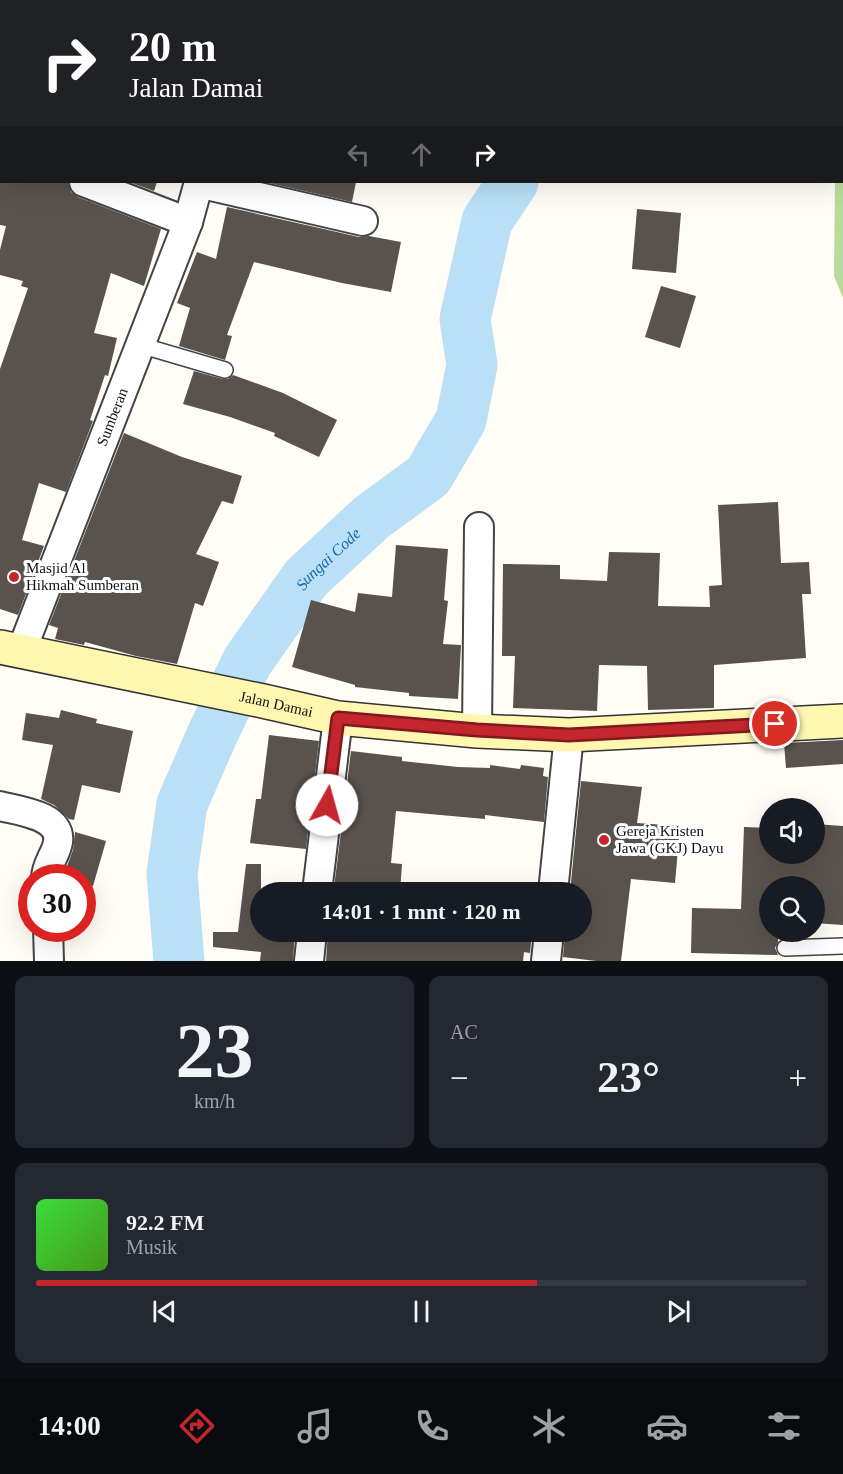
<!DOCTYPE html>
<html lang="id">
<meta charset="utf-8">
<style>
body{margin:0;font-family:Georgia,serif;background:#242831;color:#f1f3f6;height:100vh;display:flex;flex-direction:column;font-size:22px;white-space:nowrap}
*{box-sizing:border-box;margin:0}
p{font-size:20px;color:#9ea1a6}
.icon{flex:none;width:33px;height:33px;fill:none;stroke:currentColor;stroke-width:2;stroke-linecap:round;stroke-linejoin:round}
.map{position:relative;height:961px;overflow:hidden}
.details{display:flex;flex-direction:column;gap:15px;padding:15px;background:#0d0f14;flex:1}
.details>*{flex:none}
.banner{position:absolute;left:0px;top:0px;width:843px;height:183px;box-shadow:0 6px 24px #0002;background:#202124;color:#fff;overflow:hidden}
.fabs{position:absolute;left:759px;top:798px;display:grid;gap:12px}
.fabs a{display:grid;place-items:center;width:66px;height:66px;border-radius:50%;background:#171b24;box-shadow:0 6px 24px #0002;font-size:30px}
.speed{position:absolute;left:18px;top:864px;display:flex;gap:12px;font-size:30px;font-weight:700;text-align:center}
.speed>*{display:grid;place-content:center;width:78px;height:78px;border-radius:50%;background:#171b24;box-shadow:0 6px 24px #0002;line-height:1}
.speed .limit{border:9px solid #d22;background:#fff;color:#111}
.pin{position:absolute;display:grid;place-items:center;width:51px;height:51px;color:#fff;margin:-26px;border:3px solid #fff;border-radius:50%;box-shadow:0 2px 6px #0007}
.me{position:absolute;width:66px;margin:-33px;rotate:7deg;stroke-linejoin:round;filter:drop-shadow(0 0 4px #0008)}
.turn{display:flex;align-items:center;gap:21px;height:126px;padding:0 30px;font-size:27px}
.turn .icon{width:78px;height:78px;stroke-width:2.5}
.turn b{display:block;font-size:42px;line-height:51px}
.lanes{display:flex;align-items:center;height:57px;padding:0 30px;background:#0003;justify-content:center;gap:30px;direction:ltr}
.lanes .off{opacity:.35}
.big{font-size:45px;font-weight:700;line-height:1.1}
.details .tile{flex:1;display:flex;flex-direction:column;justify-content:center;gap:9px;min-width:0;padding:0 21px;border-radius:12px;background:#242831}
.details .dial{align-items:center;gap:0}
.dial b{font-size:78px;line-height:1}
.song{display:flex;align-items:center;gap:18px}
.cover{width:72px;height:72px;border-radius:9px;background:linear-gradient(135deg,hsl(120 70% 55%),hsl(100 70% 35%))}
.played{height:6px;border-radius:3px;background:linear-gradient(90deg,#c4262e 65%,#363941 65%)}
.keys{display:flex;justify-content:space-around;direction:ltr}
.heat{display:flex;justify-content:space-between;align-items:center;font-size:33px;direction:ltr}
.details .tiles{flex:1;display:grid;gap:15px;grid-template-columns:1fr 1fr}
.tile:last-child{grid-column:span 2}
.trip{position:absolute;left:250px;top:882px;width:342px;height:60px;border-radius:30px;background:#171b24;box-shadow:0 6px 24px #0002;font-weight:700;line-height:60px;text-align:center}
.menu{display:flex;height:96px;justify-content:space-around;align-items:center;background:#090b0e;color:#9ea1a6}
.menu .icon{width:42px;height:42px}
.menu .current{color:#c4262e}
.menu b{font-size:27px;color:#f1f3f6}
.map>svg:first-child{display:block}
</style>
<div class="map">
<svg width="843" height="961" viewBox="0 0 843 961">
<rect width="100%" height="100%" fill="#fffdf5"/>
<path fill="#d5ebbd" d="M705 0H843V21L842 2Z"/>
<path fill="#b9dc9c" d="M842 180 843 181V298L834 276 835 182Z"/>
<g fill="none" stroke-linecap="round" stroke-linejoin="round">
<g stroke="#b9e0f7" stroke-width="51">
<path d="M580 2V0"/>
<path id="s1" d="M179 961 172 874 182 804 212 735 247 662 306 578 372 517 428 476 461 420 472 365 465 319 487 221 513 182"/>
</g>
</g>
<path fill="#5a524d" d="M0 182H68L71 192 78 197 161 229 144 286 111 273 94 333 117 338 108 376 105 375 90 420 93 421 66 492 39 483 22 540 44 546 18 615 0 609V369L28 288 21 286 23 281 0 275V250L6 226 0 225Z
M129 182H157L154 191Z
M265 182H356L352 202Z
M227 207 359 237 369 236 401 242 391 292 342 283 254 262 227 335 232 336 225 360 179 346 190 308 177 303 197 252 216 259Z
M637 209 681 213 676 273 632 269Z
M661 286 696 296 680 348 645 337Z
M194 371 223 379H228L233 375 283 393 337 420 319 457 274 436 275 433 230 417 183 404Z
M124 433 182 457 242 476 233 504 222 501 196 554 219 562 203 606 195 603 177 664 136 656 85 642 84 645 55 639 58 628 49 625Z
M778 502 781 563 809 562 811 594H802L806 658 714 665V708L648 710 647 666 599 665 597 711 513 708 515 656H502L503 564 560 565V579L607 581 609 552 660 553 658 606 710 607 709 586 722 585 718 505Z
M396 545 448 549 444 600 448 601 443 644 461 645 458 699 409 696V693L355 687V685L292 667 311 600 355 612 358 593 392 597Z
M61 710 97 719 96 723 133 731 120 793 82 785 74 820 69 819 54 805 41 799 53 745 22 740 26 713 59 718Z
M269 735 319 741 306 849 250 843 256 799H261Z
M843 740V764L786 768 784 743Z
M351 751 402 757V761L458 767 490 768V765L520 769 521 765 544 768 543 776 548 777 544 822 485 815V819L396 811 391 863 402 864 400 892 334 888Z
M581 781 642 787 637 823 680 826 675 883 631 879 621 961H596L563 957 565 932H582V892H570Z
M814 824 843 826V925L814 923V886H770V932H778V942L775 948 778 955 691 953 692 908 741 909 744 827 770 828V854H814Z
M75 832 106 841 93 886 82 883V878L63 877 73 850Z
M246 864H261V932H295L293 961H260L261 952 213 947V932H238Z
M328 932H532L530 953 524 952 523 961H326Z"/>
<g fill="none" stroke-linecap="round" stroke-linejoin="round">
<defs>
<path id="lane" d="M140 345 225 370
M785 948 843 946"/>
<g id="street">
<path d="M348 2 349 0"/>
<path d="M0 3 1 0"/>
<path d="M0 149H2"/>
<path d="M84 182 188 222"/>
<path d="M198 183 363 221"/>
<path id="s2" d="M21 652 188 222 199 182"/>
<path d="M477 731 479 527"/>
<path d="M0 806C19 811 62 815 58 842 56 855 46 864 46 878"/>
<path d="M317 892 338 718"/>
<path d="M553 892 569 735"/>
<path d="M48 928 49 961"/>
<path d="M309 961 312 932"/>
<path d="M546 961 549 932"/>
</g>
<g id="secondary">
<path id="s3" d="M0 647 263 701 338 718 477 731 569 735 843 721"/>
</g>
</defs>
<use href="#lane" stroke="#444" stroke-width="18"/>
<use href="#street" stroke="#444" stroke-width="32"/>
<use href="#secondary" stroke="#333" stroke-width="36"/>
<use href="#lane" stroke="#fff" stroke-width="15"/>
<use href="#street" stroke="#fff" stroke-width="28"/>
<use href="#secondary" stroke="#fff6b0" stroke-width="33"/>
</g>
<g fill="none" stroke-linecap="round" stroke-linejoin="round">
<defs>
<path id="route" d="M327 805 338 718 477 730 569 735 775 724"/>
</defs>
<use href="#route" stroke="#7f191e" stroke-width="15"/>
<use href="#route" stroke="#c4262e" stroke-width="10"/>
</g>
<g fill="#c4262e" stroke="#fff" stroke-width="2">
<circle cx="14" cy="577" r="6"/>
<circle cx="604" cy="840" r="6"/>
</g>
<g text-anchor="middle" stroke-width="6" stroke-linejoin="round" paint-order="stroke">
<g font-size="15" fill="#111" stroke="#fff">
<text dy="5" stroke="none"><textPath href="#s2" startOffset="252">Sumberan</textPath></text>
<text dy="5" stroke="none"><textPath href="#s3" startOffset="282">Jalan Damai</textPath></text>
</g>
<g font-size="15" fill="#111" stroke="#fff" text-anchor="start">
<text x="26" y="573">Masjid Al<tspan x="26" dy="17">Hikmah Sumberan</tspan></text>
<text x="616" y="836">Gereja Kristen<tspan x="616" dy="17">Jawa (GKJ) Dayu</tspan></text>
</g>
<g font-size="16" font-style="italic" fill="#1768a6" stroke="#fff">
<text dy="6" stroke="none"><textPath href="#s1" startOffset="446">Sungai Code</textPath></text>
</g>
</g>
</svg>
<div class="fabs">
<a><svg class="icon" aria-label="sound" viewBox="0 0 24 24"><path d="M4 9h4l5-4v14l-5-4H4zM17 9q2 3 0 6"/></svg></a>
<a><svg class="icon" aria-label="search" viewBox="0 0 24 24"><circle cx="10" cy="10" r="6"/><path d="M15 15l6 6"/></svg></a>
</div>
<div class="speed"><div class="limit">30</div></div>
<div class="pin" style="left:775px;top:724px;background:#d93025"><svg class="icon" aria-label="arrive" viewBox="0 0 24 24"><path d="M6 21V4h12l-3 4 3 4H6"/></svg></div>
<svg class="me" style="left:327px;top:805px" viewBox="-20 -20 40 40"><circle r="19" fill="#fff"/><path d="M0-13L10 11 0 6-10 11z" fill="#c4262e"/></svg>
<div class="trip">14:01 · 1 mnt · 120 m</div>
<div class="banner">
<div class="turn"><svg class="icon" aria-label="right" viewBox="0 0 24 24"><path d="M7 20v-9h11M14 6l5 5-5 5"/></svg><div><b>20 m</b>Jalan Damai</div></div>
<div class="lanes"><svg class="icon off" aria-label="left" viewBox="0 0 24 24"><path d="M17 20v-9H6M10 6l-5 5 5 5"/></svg><svg class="icon off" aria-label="ahead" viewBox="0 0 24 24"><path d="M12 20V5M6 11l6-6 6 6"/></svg><svg class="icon" aria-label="right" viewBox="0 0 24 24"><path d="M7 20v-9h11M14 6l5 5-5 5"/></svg></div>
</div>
</div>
<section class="details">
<div class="tiles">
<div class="tile dial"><b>23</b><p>km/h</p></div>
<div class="tile"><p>AC</p>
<div class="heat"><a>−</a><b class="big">23°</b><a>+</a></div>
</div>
<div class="tile">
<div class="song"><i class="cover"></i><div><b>92.2 FM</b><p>Musik</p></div></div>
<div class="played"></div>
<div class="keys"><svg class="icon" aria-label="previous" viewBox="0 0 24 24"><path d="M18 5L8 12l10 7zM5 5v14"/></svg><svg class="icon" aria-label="pause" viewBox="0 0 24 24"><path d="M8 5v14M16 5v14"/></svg><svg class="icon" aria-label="next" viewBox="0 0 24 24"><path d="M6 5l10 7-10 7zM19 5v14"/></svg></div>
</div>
</div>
</section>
<nav class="menu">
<b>14:00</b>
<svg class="icon current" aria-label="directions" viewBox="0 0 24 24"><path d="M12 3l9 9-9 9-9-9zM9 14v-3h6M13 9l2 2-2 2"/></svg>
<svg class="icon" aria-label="music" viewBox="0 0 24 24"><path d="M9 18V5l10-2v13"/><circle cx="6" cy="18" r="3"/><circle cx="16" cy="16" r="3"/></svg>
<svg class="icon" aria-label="phone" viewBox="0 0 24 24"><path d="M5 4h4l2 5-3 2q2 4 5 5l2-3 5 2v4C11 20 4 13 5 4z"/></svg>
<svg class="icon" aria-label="climate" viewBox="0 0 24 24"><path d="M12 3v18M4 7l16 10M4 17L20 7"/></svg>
<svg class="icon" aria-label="car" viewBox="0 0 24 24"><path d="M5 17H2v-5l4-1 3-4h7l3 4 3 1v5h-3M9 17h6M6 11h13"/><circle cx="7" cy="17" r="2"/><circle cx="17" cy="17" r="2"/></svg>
<svg class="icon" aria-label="filters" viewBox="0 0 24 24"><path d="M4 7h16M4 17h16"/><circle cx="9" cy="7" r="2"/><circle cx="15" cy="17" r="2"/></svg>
</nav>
